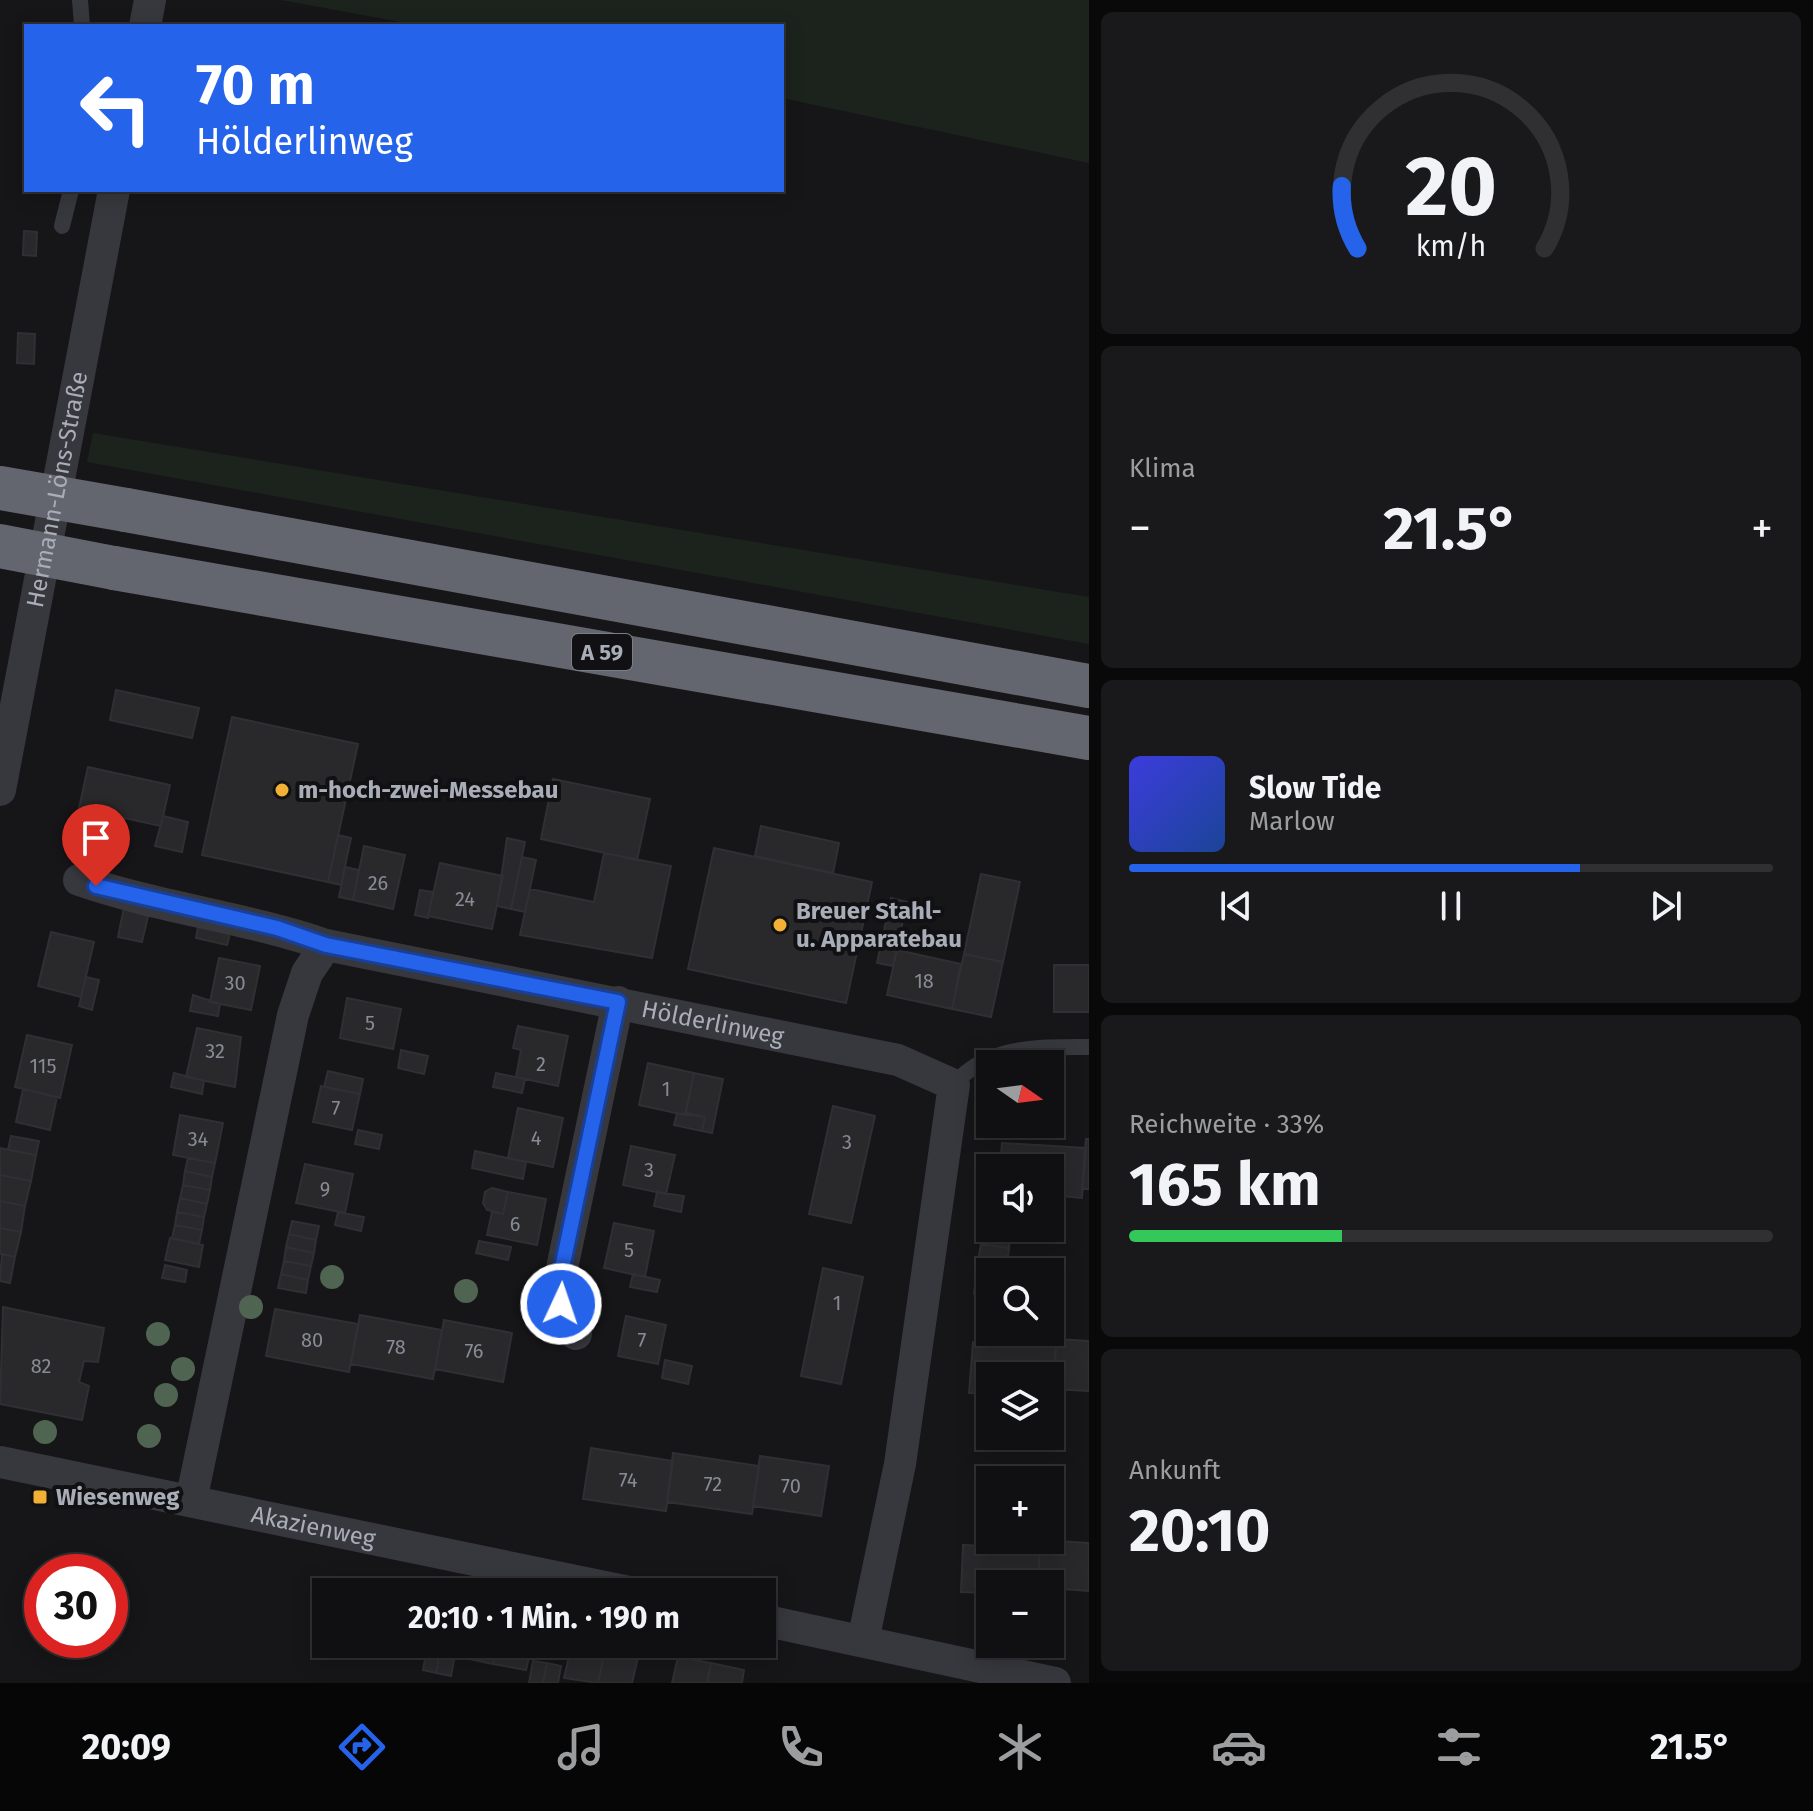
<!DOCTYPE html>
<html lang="de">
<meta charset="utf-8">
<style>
body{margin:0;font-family:"Fira Sans",sans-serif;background:#19191b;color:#f1f3f6;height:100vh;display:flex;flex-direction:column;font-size:30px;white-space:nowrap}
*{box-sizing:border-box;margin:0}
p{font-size:26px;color:#9c9d9f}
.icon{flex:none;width:44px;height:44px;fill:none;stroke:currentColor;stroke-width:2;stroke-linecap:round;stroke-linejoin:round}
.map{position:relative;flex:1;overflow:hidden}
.details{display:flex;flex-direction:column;gap:12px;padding:12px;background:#09090a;width:724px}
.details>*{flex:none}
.banner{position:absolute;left:24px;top:24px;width:760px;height:168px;border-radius:0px;box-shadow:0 4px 20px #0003,0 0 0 2px #303032;background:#2563eb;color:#fff;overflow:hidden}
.needle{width:52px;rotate:104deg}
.tools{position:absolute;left:976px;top:1050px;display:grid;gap:16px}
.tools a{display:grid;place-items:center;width:88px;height:88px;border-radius:0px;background:#101012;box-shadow:0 4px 20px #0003,0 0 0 2px #303032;font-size:40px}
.speed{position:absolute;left:24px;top:1554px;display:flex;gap:16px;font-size:40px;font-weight:700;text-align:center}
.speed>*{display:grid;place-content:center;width:104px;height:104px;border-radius:50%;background:#101012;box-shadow:0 4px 20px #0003,0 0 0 2px #303032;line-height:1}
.speed .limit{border:12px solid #d22;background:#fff;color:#111}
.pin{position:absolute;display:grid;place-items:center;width:68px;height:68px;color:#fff;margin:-82px -34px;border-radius:50% 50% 50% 0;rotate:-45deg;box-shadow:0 0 8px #0007}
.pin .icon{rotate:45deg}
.me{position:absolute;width:88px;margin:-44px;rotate:3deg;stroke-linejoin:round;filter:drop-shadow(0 0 6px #0008)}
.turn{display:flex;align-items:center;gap:28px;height:168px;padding:0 40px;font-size:36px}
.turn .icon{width:104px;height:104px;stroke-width:2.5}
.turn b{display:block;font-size:56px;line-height:68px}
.big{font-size:60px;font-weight:700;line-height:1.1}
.details .widget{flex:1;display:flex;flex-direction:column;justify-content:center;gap:12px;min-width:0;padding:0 28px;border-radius:12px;background:#19191b}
.details .dial{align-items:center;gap:0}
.dial svg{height:208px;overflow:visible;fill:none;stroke:#303032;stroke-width:7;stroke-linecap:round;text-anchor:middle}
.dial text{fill:#f1f3f6;stroke:none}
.song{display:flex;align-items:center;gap:24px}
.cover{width:96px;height:96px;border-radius:12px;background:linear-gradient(135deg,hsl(240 70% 55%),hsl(220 70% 35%))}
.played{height:8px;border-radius:4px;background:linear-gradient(90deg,#2563eb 70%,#303032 70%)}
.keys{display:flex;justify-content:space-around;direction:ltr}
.heat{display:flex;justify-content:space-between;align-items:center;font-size:44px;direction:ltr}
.charge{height:12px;border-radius:6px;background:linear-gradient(90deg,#34c759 33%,#303032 0)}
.trip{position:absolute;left:312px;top:1578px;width:464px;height:80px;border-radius:0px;background:#101012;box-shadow:0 4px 20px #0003,0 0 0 2px #303032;font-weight:700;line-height:80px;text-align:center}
.tabs{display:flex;height:128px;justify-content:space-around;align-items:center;background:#060607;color:#9c9d9f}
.tabs .icon{width:56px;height:56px}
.tabs .active{color:#2563eb}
.tabs b{font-size:36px;color:#f1f3f6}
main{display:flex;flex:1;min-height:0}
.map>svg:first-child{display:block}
</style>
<main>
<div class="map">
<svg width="1089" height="1683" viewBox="0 0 1089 1683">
<rect width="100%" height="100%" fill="#161618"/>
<path fill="#1c231d" d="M281 0H1089V163L782 98V26H422Z
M93 433 1089 597V644L87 462Z"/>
<path fill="#29292c" stroke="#303034" stroke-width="2" d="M24 231 37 232 36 256 23 255Z
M18 333 35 334 34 364 17 363Z
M116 690 199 708 192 738 110 720Z
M232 717 358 744 328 882 202 855Z
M88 767 170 785 161 826 79 808Z
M553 779 650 799 637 860 541 839Z
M163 816 188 822 182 852 155 846Z
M761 826 839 843 833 873 755 856Z
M338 835 351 838 341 885 328 882Z
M507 838 525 842 511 909 497 906Z
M364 846 405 855 393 909 353 900Z
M714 848 872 882 846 1003 688 969Z
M604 853 671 866 652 958 520 935 530 889 594 902Z
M522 857 536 860 525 912 511 909Z
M440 863 503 876 492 929 428 916Z
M345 867 359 870 353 900 339 897Z
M981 874 1020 882 1003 962 964 954Z
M420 890 433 892 428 918 415 915Z
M891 898 907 902 893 966 877 963Z
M124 907 149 912 142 942 118 937Z
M199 922 231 929 227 945 196 938Z
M51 932 94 942 81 997 38 986Z
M897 950 961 964 952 1009 887 995Z
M964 954 1003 962 991 1017 952 1009Z
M219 958 260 966 251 1010 210 1002Z
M1054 965H1089V1012H1054Z
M86 977 99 980 92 1010 79 1006Z
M193 995 220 1004 218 1016 190 1011Z
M347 998 401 1009 393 1049 340 1038Z
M518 1026 568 1036 558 1086 516 1077 521 1050 513 1048Z
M197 1028 241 1037 235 1087 186 1077Z
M27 1035 72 1045 60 1098 15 1087Z
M401 1050 428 1056 424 1074 398 1068Z
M648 1063 694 1073 685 1115 639 1105Z
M328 1071 363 1079 360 1094 324 1087Z
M174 1073 204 1081 202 1094 171 1087Z
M496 1073 525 1079 522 1093 493 1087Z
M694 1073 723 1079 712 1133 702 1131 705 1117 686 1113Z
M321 1086 360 1094 352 1130 313 1122Z
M23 1089 57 1097 50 1130 16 1122Z
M833 1106 875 1116 851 1223 809 1214Z
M518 1108 563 1118 553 1167 508 1158Z
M677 1113 705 1117 702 1131 674 1125Z
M180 1115 223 1123 215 1163 173 1155Z
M358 1130 382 1135 379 1149 355 1144Z
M11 1136 39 1141 36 1155 8 1150Z
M1086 1139H1089V1189H1082Z
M1002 1143 1086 1148 1082 1198 1050 1195V1168H1000Z
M631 1146 675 1155 666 1194 623 1185Z
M0 1148 36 1155 31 1181 0 1175Z
M475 1151 526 1162 523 1179 472 1168Z
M188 1158 215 1163 212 1177 185 1171Z
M305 1164 353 1174 345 1213 296 1203Z
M185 1171 212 1177 210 1190 183 1185Z
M0 1175 31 1181 25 1206 0 1201Z
M183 1185 210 1190 207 1204 180 1198Z
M492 1188 508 1192 503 1214 487 1210 483 1203 485 1192Z
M508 1192 546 1199 537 1245 487 1235 492 1212 503 1214Z
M657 1192 684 1196 681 1212 654 1206Z
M180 1198 207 1204 204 1217 177 1212Z
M0 1201 25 1206 21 1232 0 1228Z
M177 1212 204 1217 202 1230 175 1225Z
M338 1212 364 1217 361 1231 335 1225Z
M292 1221 319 1226 316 1240 289 1234Z
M614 1223 654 1231 645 1277 604 1268Z
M175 1225 202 1230 199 1244 172 1238Z
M0 1228 21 1232 15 1257 0 1254Z
M984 1228 1011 1231 1009 1248 981 1244Z
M289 1234 316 1240 314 1253 286 1247Z
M170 1238 203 1245 199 1267 165 1260Z
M479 1241 511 1247 508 1260 476 1253Z
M981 1244 1009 1248 1007 1265 978 1261Z
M286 1247 314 1253 311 1266 284 1261Z
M2 1254 15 1257 10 1283 0 1281Z
M284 1261 311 1266 308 1280 281 1274Z
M978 1261 1007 1265 1006 1272H990V1280L976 1278Z
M165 1265 187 1270 185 1282 162 1278Z
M823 1268 863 1277 841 1384 801 1376Z
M281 1274 308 1280 306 1293 278 1288Z
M633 1274 660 1280 657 1292 630 1287Z
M976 1278 990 1280V1297L974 1294Z
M3 1307 104 1328 98 1362 84 1361 79 1382 89 1386 82 1420 0 1404Z
M275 1309 358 1324 349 1372 266 1356Z
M360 1315 442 1330 433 1379 351 1364Z
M626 1316 666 1325 658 1364 618 1356Z
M444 1320 512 1333 503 1382 435 1369Z
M1056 1339 1089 1341V1391L1053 1389Z
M973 1342 1056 1347 1053 1398 1050 1376H990V1394L969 1393Z
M665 1360 692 1366 688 1384 662 1378Z
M591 1448 673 1461 666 1511 583 1499Z
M673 1453 759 1466 752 1514 667 1502Z
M760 1456 829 1466 821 1516 753 1506Z
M1040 1540 1089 1543V1591L1050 1588V1584H1038Z
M963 1545 1040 1549 1038 1584H990V1593L961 1592Z
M331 1644H348L345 1654 329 1652Z
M428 1644H442L436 1673 423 1670Z
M442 1644H457L451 1676 436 1673Z
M463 1644H497L493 1664 460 1657Z
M497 1644H532L526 1670 493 1664Z
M572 1644H606L598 1683 564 1678Z
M606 1644 640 1649 632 1683H598Z
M678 1657 711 1663 707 1683H672Z
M533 1661 547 1663 543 1683H529Z
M547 1663 561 1666 558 1683H543Z
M711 1663 744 1670 742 1683H707Z"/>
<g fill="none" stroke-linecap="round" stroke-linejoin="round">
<path stroke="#37383d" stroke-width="16" d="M80 0 82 26
M62 226 71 190
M954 1085C986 1045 1042 1047 1089 1047"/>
<g stroke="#37383d" stroke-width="32">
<path d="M145 26 150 0"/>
<path id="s1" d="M0 790 114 190"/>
<path id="s2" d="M79 880C159 908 245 917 326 945L898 1060 954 1085 900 1464 863 1641"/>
<path d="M576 1334 561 1304V1273L618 1002"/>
<path id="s3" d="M0 1462 629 1592"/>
<path d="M191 1501 293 1015 307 973 326 945"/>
<path d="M762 1620 1055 1683"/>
</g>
<path stroke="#63666e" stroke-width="44" d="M126 510 1089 686
M114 568 1089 738"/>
<path stroke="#63666e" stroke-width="44" d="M0 488 126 510
M0 546 114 568"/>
</g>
<g fill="#506452">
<circle cx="332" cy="1277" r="12"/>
<circle cx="466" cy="1291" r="12"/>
<circle cx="251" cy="1307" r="12"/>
<circle cx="158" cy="1334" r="12"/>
<circle cx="183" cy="1369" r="12"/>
<circle cx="166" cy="1395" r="12"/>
<circle cx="45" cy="1432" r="12"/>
<circle cx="149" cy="1436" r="12"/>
</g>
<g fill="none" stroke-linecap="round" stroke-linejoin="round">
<defs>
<path id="route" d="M96 886 277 928 326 945 618 1002 561 1273V1304"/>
</defs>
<use href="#route" stroke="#184099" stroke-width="20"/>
<use href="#route" stroke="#2563eb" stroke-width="14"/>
</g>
<g fill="#f2b134" stroke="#111113" stroke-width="3">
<circle cx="282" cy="790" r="8"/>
<circle cx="780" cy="925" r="8"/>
<rect x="32" y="1489" width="16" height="16" rx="4"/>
</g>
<g text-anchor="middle" stroke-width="8" stroke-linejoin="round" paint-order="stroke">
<g font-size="20" fill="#888b94">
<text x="378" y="890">26</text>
<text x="465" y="906">24</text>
<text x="924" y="988">18</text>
<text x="235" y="990">30</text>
<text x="370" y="1030">5</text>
<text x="215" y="1058">32</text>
<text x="541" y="1071">2</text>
<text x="43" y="1073">115</text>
<text x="666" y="1096">1</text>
<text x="336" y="1115">7</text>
<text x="536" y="1145">4</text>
<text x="198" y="1146">34</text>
<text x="847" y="1149">3</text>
<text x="649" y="1177">3</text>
<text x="325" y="1196">9</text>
<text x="515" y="1231">6</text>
<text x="629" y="1257">5</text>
<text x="837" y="1310">1</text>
<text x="312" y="1347">80</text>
<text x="642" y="1347">7</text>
<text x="396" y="1354">78</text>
<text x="474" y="1358">76</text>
<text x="41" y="1373">82</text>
<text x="628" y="1487">74</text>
<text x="713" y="1491">72</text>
<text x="791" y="1493">70</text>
</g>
<rect fill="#111113" stroke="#7b7e86" stroke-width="2" x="572" y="634" width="60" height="36" rx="6"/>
<g font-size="22" font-weight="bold" fill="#a8adb8">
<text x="602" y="660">A 59</text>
</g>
<g font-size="24" fill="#a8adb8" stroke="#111113">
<text dy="8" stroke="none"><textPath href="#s1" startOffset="306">Hermann-Löns-Straße</textPath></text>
<text dy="8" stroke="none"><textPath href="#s2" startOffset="650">Hölderlinweg</textPath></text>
<text dy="8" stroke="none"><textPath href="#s3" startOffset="320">Akazienweg</textPath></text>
</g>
<g font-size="24" font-weight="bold" fill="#a8adb8" stroke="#111113" text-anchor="start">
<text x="298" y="798">m-hoch-zwei-Messebau</text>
<text x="796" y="919">Breuer Stahl-<tspan x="796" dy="28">u. Apparatebau</tspan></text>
<text x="56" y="1505">Wiesenweg</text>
</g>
</g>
</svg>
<div class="tools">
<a><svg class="needle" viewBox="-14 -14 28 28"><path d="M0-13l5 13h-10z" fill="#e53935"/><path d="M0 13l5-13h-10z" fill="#9c9d9f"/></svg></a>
<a><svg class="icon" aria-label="sound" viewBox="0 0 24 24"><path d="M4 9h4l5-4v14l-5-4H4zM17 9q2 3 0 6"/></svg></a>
<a><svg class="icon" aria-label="search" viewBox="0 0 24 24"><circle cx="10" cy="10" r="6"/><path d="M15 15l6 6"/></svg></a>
<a><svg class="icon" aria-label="layers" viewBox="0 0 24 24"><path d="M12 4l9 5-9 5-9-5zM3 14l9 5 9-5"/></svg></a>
<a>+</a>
<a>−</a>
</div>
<div class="speed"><div class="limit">30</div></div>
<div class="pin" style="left:96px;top:886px;background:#d93025"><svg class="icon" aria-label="arrive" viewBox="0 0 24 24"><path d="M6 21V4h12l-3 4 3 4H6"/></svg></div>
<svg class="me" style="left:561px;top:1304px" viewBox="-20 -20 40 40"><circle r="17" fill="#2563eb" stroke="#fff" stroke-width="3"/><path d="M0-11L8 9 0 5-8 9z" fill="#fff"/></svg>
<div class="trip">20:10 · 1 Min. · 190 m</div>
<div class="banner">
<div class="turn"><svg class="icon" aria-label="left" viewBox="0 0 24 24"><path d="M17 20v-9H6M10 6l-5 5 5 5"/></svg><div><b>70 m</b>Hölderlinweg</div></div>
</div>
</div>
<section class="details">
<div class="widget dial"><svg viewBox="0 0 100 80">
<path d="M14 69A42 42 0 1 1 86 69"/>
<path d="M14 69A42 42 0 0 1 8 45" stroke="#2563eb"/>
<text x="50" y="56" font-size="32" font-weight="700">20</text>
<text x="50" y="72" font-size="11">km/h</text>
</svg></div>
<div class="widget"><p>Klima</p>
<div class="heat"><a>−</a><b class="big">21.5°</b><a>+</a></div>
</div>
<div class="widget">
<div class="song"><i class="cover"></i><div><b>Slow Tide</b><p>Marlow</p></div></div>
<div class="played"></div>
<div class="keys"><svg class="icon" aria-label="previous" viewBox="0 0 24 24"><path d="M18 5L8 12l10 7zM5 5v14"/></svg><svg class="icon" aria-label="pause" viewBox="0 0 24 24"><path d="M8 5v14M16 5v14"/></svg><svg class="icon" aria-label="next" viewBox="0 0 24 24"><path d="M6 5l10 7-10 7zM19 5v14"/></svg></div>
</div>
<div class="widget"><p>Reichweite · 33%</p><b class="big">165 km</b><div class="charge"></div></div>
<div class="widget"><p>Ankunft</p><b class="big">20:10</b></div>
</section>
</main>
<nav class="tabs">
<b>20:09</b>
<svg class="icon active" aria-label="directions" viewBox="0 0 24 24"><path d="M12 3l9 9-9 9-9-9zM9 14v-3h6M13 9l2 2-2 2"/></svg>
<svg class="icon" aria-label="music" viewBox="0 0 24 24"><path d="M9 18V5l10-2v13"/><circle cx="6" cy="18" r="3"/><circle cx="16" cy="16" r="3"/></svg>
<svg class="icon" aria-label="phone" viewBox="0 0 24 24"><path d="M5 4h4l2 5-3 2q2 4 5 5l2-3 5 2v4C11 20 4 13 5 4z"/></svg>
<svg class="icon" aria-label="climate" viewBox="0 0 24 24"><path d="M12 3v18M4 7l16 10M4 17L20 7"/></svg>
<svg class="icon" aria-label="car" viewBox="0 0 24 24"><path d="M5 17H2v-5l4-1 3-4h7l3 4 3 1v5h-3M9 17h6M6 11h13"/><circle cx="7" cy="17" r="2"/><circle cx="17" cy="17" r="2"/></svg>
<svg class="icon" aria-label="filters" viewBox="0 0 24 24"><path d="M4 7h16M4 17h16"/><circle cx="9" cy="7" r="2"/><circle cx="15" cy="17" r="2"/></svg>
<b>21.5°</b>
</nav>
